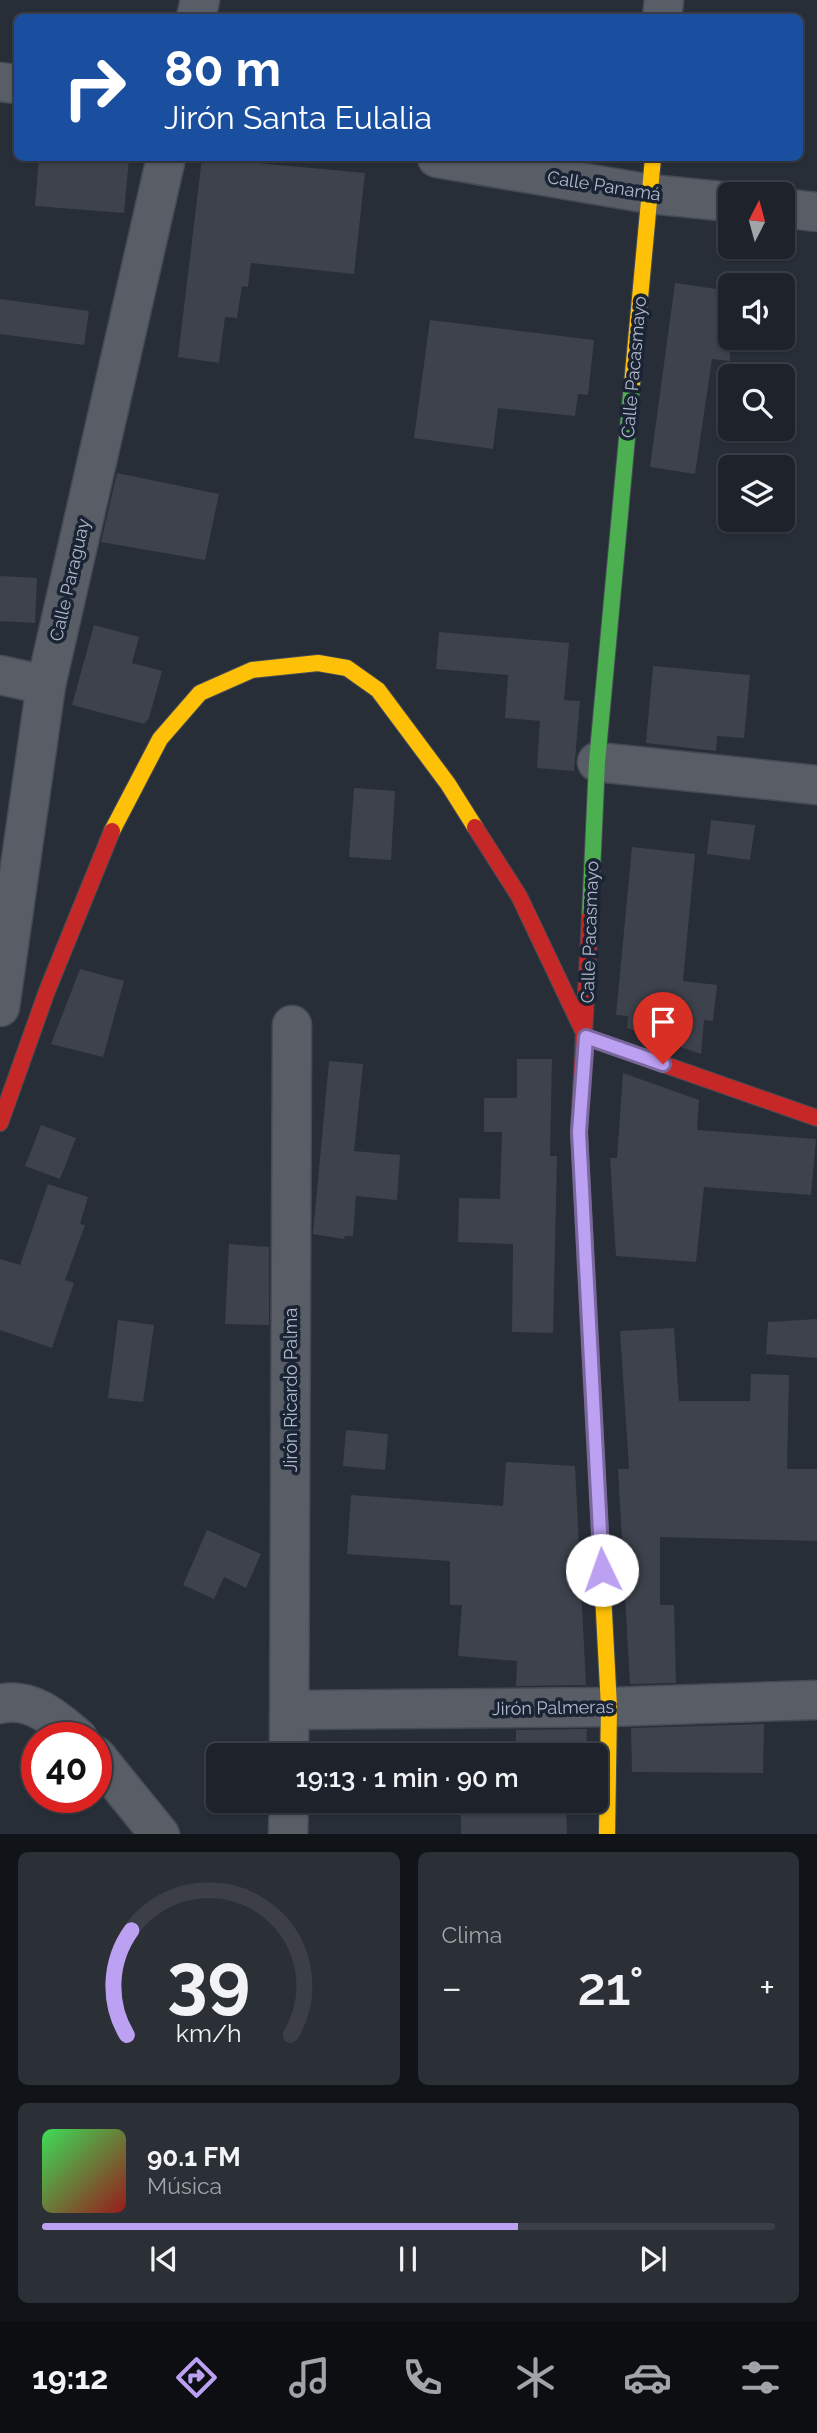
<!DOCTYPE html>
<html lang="es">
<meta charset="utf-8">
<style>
body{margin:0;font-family:Raleway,sans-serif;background:#2b2f36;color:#f1f3f6;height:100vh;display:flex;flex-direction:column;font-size:26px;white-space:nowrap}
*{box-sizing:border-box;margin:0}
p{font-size:23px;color:#a1a4a8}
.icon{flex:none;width:38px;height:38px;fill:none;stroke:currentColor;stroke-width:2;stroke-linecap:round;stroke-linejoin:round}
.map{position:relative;height:1834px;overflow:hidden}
.sheet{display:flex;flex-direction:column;gap:18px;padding:18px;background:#101317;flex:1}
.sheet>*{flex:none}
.hud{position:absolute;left:14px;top:14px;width:789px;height:147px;border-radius:10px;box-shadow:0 2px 5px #0004,0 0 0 2px #3c3f47;background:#1a4fa0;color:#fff;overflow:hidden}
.needle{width:46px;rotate:6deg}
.tools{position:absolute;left:718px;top:182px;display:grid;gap:14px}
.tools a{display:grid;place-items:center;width:77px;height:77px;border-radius:10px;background:#1e222a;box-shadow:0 2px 5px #0004,0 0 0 2px #3c3f47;font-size:35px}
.speed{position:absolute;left:21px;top:1722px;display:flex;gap:14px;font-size:35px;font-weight:700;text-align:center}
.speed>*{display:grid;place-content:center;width:91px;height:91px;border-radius:50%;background:#1e222a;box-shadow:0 2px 5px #0004,0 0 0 2px #3c3f47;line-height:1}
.speed .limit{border:10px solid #d22;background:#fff;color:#111}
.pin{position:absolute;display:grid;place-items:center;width:60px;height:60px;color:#fff;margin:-72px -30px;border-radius:50% 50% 50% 0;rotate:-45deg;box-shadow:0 0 7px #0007}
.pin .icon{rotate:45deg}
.me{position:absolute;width:77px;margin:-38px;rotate:357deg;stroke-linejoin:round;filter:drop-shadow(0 0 5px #0008)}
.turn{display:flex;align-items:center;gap:24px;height:147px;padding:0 35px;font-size:32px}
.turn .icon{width:91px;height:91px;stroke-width:2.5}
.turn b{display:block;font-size:49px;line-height:60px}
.big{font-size:52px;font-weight:600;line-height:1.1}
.sheet .tile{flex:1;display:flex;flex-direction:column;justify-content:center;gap:10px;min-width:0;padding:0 24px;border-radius:10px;background:#2b2f36}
.sheet .dial{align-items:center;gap:0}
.dial svg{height:182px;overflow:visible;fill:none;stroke:#3c3f47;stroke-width:7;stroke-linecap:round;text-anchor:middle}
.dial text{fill:#f1f3f6;stroke:none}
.song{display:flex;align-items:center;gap:21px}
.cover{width:84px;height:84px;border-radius:10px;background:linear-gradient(135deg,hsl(130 70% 55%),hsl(0 70% 35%))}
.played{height:7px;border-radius:4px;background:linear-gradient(90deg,#bca0f2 65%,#3c3f47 65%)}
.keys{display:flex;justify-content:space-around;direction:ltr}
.heat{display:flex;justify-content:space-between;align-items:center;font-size:38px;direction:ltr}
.sheet .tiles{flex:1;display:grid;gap:18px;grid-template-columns:1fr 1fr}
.tile:last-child{grid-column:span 2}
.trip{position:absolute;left:206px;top:1743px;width:402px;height:70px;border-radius:10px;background:#1e222a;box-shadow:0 2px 5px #0004,0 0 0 2px #3c3f47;font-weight:600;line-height:70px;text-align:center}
.tab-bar{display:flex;height:112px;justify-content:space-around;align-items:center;background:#0c0e11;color:#a1a4a8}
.tab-bar .icon{width:49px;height:49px}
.tab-bar .on{color:#bca0f2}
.tab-bar b{font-size:32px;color:#f1f3f6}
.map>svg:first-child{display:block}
</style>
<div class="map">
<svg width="817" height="1835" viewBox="0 0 817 1835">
<rect width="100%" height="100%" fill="#282e38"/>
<path fill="#3d424c" d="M39 158H129L124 213 35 206Z
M202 158 365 173 354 274 251 263 248 287 242 286 237 318 225 317 219 363 178 357Z
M675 283 730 291V361L712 359 695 474 650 467Z
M0 299 89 311 84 345 0 334Z
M430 320 594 340 588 395 578 394 575 416 498 408 493 449 414 438Z
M117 473 219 494 205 560 101 542Z
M0 576 37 578 35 623 0 621Z
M94 625 139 637 132 663 162 671 149 718 144 724 72 705Z
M439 632 569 643 564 700 580 701 574 771 537 768 540 721 505 718 508 675 436 669Z
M653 666 750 675 744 738 717 736 716 751 646 743Z
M354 788 395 791 391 860 349 857Z
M711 820 755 825 750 860 707 854Z
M632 847 695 854 683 981 717 985 713 1021 704 1020 701 1054 627 1028 628 1016 616 1015Z
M80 969 124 981 103 1057 51 1044Z
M517 1059H552L550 1156H557L553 1333 512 1332 513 1244 458 1242 459 1198 500 1199 502 1132H484V1098H517Z
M329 1061 363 1064 354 1151 400 1155 397 1200 356 1196 353 1236H345L344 1239 313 1234Z
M623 1073 699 1100 697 1130 816 1139 811 1195 704 1187 696 1262 616 1256 610 1158H617Z
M41 1125 76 1138 60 1179 25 1166Z
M48 1184 88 1197 80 1224 85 1225 65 1280 74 1283 52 1348 0 1330V1259L20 1265Z
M229 1244 269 1247V1325L225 1324Z
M817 1319V1358L766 1354 768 1322Z
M118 1320 154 1325 143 1402 108 1398Z
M674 1328 679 1401H750L751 1374 789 1375 787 1469H817V1541L660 1537V1605H674L676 1683 630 1684 618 1469H629L620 1331Z
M346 1430 388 1434 385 1470 343 1466Z
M506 1462 575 1466 586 1685 516 1686 517 1661 458 1656 462 1605H450V1561L347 1554 351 1495 503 1506Z
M207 1530 261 1554 246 1588 224 1577 214 1599 183 1585Z
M764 1724 763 1773 632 1772 631 1728Z
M587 1729 586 1755H427V1741L516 1745V1730Z
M424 1801H566L567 1835H461V1807L424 1805Z"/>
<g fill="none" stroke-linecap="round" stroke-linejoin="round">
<defs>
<path id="street" d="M196 18 200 0
M662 18 664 0
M0 82 18 84
M437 158 650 194 730 202
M782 208 817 212
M0 675 46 685
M597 762 817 785
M0 1007 46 685 166 158
M0 1704C31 1696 57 1720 78 1738
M290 1710 609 1707 817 1700
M289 1755 292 1025
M96 1756 160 1835
M288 1835 289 1801"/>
<path id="fast" d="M590 916 597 762 632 384"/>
<path id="slow" d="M632 384 653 158
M112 831 160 739 200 693 252 670 318 663 347 668 378 690 448 784 475 827
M589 1329 609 1707 607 1835"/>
<path id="jam" d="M475 827 519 896 586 1037 817 1118
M0 1123 47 991 112 831
M589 1329 579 1132 590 916"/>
</defs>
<use href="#street" stroke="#454b55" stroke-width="41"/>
<use href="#fast" stroke="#454b55" stroke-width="18"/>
<use href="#slow" stroke="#454b55" stroke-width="18"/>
<use href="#jam" stroke="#454b55" stroke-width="18"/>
<use href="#street" stroke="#585d66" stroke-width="38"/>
<use href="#fast" stroke="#4caf50" stroke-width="16"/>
<use href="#slow" stroke="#ffc107" stroke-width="16"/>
<use href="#jam" stroke="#c62828" stroke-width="16"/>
</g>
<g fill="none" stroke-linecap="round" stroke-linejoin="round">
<defs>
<path id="route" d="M602 1570 579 1132 586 1037 663 1064"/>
</defs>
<use href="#route" stroke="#7a689d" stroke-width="18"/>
<use href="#route" stroke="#bca0f2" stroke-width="12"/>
</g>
<g text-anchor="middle" stroke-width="7" stroke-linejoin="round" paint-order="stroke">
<g font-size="18" fill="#b1b9ca" stroke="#1a2434">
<text transform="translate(604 186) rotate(9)" y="6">Calle Panamá</text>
<text transform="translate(634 367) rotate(-85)" y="6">Calle Pacasmayo</text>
<text transform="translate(70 580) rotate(-77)" y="6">Calle Paraguay</text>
<text transform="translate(590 932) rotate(-88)" y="6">Calle Pacasmayo</text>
<text transform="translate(291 1390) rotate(-90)" y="6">Jirón Ricardo Palma</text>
<text transform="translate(553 1708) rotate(-1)" y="6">Jirón Palmeras</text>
</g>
</g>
</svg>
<div class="tools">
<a><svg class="needle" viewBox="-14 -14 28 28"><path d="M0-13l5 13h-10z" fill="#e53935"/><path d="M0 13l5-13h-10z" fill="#a1a4a8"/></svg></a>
<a><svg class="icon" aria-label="sound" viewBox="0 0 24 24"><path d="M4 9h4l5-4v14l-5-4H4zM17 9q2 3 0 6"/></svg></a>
<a><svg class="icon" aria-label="search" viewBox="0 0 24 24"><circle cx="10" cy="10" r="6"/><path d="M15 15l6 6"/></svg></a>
<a><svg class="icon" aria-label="layers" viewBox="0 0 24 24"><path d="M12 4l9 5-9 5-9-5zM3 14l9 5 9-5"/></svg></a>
</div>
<div class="speed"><div class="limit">40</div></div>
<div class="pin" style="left:663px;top:1064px;background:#d93025"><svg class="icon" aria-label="arrive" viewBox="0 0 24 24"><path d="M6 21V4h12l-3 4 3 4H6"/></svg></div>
<svg class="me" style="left:602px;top:1570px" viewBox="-20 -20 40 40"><circle r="19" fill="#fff"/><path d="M0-13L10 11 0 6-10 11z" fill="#bca0f2"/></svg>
<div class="trip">19:13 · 1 min · 90 m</div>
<div class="hud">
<div class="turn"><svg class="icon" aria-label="right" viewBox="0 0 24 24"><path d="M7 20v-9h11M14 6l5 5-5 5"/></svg><div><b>80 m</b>Jirón Santa Eulalia</div></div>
</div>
</div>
<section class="sheet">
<div class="tiles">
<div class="tile dial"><svg viewBox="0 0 100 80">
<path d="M14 69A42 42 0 1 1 86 69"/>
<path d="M14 69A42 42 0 0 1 16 23" stroke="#bca0f2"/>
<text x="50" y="56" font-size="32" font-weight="700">39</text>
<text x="50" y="72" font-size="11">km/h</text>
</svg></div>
<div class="tile"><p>Clima</p>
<div class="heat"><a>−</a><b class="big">21°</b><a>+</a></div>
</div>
<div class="tile">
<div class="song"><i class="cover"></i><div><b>90.1 FM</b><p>Música</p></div></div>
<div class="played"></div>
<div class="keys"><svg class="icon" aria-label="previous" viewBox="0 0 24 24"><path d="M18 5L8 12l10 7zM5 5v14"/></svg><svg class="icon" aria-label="pause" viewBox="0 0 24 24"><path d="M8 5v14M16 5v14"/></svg><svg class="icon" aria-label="next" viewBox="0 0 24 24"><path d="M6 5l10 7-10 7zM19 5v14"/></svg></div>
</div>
</div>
</section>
<nav class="tab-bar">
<b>19:12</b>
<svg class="icon on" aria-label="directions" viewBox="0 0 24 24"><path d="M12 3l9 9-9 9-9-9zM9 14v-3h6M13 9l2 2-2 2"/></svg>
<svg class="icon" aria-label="music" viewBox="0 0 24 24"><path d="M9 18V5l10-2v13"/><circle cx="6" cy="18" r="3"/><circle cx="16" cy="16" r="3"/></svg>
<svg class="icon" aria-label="phone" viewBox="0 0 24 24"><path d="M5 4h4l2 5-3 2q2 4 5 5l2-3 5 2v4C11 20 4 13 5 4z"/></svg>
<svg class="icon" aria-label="climate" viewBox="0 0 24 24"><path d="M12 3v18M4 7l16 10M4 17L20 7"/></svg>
<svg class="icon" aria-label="car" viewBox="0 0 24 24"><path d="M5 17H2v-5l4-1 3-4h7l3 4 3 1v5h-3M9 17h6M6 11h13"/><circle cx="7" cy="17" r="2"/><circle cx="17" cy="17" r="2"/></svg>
<svg class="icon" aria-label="filters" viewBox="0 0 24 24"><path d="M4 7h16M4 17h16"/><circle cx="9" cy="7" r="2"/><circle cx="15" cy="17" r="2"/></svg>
</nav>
